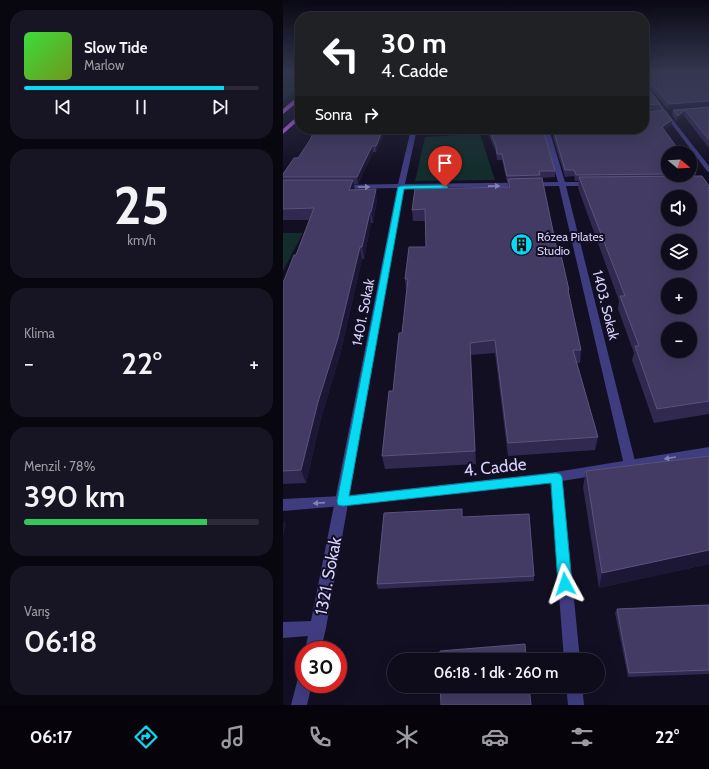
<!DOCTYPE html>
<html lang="tr">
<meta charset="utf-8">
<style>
body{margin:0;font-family:Cabin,sans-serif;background:#171423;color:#f1f3f6;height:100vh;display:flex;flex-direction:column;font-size:15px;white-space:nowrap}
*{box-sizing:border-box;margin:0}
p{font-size:13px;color:#9b9ba2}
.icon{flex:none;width:22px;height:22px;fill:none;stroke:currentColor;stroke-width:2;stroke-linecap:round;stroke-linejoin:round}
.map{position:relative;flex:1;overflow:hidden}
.sheet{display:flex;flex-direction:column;gap:10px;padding:10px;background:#08060e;width:283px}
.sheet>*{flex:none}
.top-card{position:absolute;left:12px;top:12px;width:354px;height:122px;border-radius:16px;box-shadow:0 4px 16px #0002,0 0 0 1px #2e2b39;background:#202124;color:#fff;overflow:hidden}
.needle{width:26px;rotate:108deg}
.controls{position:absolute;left:378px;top:146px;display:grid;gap:8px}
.controls a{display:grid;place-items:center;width:36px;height:36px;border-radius:50%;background:#0e0b1a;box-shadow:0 4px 16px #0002,0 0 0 1px #2e2b39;font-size:20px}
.speed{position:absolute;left:12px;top:641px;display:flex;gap:8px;font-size:20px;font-weight:700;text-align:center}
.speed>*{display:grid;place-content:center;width:52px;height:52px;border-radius:50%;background:#0e0b1a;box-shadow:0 4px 16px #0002,0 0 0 1px #2e2b39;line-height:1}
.speed .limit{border:6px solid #d22;background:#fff;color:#111}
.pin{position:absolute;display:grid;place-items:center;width:34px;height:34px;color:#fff;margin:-41px -17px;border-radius:50% 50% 50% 0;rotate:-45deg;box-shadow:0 0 4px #0007}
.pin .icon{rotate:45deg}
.me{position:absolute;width:44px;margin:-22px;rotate:355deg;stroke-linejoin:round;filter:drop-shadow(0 0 3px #0008)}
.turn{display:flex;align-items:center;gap:14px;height:84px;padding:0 20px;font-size:18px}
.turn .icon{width:52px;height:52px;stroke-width:2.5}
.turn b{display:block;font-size:28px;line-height:34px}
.then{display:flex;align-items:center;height:38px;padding:0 20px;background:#0003;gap:8px;font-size:15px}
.big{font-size:30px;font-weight:600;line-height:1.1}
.sheet .card{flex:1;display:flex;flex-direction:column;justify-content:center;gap:6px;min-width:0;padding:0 14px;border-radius:16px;background:#171423}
.sheet .dial{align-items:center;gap:0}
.dial b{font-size:52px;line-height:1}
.song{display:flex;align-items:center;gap:12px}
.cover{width:48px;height:48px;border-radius:6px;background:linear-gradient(135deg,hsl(120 70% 55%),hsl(80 70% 35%))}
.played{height:4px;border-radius:2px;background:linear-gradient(90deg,#08daf4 85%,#2e2b39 85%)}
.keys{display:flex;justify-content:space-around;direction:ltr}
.heat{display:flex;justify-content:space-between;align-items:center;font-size:22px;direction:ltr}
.charge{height:6px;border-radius:3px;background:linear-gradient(90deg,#34c759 78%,#2e2b39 0)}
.trip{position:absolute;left:104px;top:653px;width:218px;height:40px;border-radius:20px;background:#0e0b1a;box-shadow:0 4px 16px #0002,0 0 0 1px #2e2b39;font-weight:600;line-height:40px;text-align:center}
.tab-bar{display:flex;height:64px;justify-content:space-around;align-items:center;background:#06040a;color:#9b9ba2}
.tab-bar .icon{width:28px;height:28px}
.tab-bar .selected{color:#08daf4}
.tab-bar b{font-size:18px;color:#f1f3f6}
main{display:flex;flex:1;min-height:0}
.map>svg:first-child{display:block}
</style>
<main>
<section class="sheet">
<div class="card">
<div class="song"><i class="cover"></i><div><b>Slow Tide</b><p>Marlow</p></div></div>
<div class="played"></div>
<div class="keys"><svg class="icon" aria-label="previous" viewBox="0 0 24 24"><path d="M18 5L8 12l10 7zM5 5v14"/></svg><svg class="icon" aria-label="pause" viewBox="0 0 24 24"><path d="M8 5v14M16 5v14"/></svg><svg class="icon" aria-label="next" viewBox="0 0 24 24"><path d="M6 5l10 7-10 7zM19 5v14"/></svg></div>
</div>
<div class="card dial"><b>25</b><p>km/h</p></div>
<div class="card"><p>Klima</p>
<div class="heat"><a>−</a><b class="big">22°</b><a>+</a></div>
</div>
<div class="card"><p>Menzil · 78%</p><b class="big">390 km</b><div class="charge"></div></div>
<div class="card"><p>Varış</p><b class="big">06:18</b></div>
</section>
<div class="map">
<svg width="426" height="705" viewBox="0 0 426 705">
<rect width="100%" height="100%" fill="#130f23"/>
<path fill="#122d2c" d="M0 72H17V86L0 101Z
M197 134 212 180 132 181 142 137Z
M0 233H20L0 271Z"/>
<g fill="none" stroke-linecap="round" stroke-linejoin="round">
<path fill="#3f3c80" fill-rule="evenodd" d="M361 83 426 166V172L424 171 361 87Z
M128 129H134L122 184 275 182 260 129H266L282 182H308L311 184 308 186H283L353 465 351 468 347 470 343 468 341 465 276 186 121 188 43 628 38 650H22L25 636 0 638V622L28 621 114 188 58 189 55 187 58 185 115 184Z
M273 472 277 473 279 477 297 660H281L267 477 269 473Z
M21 676V684H29L24 705H8L15 678Z
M283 686H299L301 705H285Z"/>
<path fill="#3f3c80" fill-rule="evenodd" d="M426 447V457L273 482 59 506 0 511V499L59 496 273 472Z"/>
<path fill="#c15ef9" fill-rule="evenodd" d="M17 95V100L0 114V109Z
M17 114V119L0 134V129Z"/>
</g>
<path fill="#312950" d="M361 72H426L385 109 361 82Z
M361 83 377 104 376 110H361Z
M426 107V148L401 116 393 121 389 115 390 110Z
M389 120 388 125 382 130 385 153V175H407V166L413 173 412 176 426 186V414L371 423 349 360 351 353 335 309 336 301 295 188 296 181H292L291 176 282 177 270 138 271 132 286 131 285 129H361Z
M103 129 93 152H90L75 184H71L72 190 94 200 90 223H88L81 259H79L58 351 39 415 23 483 0 484V283L13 255 26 220H0V174L15 158Z
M203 129H252L253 133 272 171V177L257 178 275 255 286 290V294L298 350 297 363H294L315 437 312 450 225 456 212 353 187 355 193 464 102 469 99 456 119 333 123 291 122 279 143 247 142 221H130L129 210 225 187V182H224L219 160H214L213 152Z
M426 456V564L316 588 300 487 303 471Z
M179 517 251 576V581L95 589 94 584Z
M426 605V674L345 677 332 613 334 609Z"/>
<path fill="#1d1736" d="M426 101V106L385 109 386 104Z
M402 110 401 116 393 121 395 116Z
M389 120 388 125 378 133 379 127Z
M100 129H103L93 152V146Z
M89 146 90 152 75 184 74 177Z
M70 180 72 190H66Z
M93 189 94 200 90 223 88 212Z
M87 212 88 223 81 259 79 247Z
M77 247 79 259 58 351 39 415 23 483 18 470 35 402Z
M1 520 3 525 0 538V524Z
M426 550V564L316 588 319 573Z"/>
<path fill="#433b63" stroke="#5a537b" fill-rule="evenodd" d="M361 72H426V101L386 104 362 77H361Z
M361 83 377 104 362 105 361 111Z
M426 107V140L402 110 395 116 390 110Z
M381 110 389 120 379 127 398 153H385V174L293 175 291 170H282L271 132 287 131V129H361V112Z
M32 129H100L93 146H89L74 177H0V174L11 158H15L27 140Z
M206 129H252L253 133H261L272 171H256L257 175 224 176 219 154H214L213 146Z
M407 166 413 173 407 174Z
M419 176 426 186V401L374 409 352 346H356L337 296H342L296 177ZM385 197H407V219H385ZM385 241H407V263H385ZM385 285H407V307H385ZM385 329H407V351H385Z
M259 178 275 255H278L286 290H285L298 350H290L315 437 225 443 212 340 187 343 192 451 99 456 106 391H110L116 333H119L125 279H122L126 247H143L142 209 129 210 132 189 227 187 225 179Z
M0 180H70L66 190 93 189 88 212H87L79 247H77L55 338 35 402 18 470 0 471V283L11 255H13L31 208 0 209Z
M426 456V550L319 573 303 471Z
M179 509V517L246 514 251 576 94 584 101 513Z
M426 605V670L346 673 334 609Z
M242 644 243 660H157V651Z
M157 686H246L248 705H158Z"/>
<defs><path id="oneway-solid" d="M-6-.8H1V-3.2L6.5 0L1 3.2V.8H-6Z"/></defs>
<g fill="#8480b8">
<use href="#oneway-solid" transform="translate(211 186) rotate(-1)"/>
<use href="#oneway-solid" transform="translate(81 187)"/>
<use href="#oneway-solid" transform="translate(387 458) rotate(171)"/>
<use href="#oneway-solid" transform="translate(36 503) rotate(176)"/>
</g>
<linearGradient id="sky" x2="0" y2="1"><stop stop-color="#0a0813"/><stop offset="0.42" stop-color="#333750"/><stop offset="1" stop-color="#333750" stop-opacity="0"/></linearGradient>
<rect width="426" height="171" fill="url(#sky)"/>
<path fill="#08daf4" stroke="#058e9f" d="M162 185 165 187 164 188 121 189 66 496 273 473 277 474 279 477 289 584 287 588 282 590 277 588 275 584 268 483 60 506 55 505 54 501 115 187 118 186Z"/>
<defs>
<symbol id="building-disc" viewBox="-11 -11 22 22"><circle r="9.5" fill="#08daf4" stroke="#130f23"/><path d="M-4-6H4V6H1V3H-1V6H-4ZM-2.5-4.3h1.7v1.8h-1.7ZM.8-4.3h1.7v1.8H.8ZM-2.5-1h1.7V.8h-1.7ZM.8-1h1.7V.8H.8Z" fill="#111"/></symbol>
</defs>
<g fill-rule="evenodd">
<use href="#building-disc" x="226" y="232" width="25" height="25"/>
</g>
<g text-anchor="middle" stroke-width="4" stroke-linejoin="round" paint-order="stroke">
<g font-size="12" fill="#d8d3fd" stroke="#130f23" text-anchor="start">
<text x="254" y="241">Rózea Pilates<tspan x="254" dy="14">Studio</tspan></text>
</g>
<g font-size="14" fill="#d8d3fd" stroke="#130f23">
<text transform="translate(323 305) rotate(76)" y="5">1403. Sokak</text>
<text transform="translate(80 312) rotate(-79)" y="5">1401. Sokak</text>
</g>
<g font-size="17" fill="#d8d3fd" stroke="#130f23">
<text transform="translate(212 467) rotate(-6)" y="6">4. Cadde</text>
<text transform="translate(45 576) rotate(-79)" y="6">1321. Sokak</text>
</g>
</g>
</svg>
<div class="controls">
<a><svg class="needle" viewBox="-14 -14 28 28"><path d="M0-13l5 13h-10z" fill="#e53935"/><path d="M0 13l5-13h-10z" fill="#9b9ba2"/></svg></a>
<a><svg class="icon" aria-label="sound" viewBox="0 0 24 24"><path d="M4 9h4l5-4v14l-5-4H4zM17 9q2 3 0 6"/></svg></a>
<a><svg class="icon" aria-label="layers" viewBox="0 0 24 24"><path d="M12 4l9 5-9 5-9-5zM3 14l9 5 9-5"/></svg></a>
<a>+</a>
<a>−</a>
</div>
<div class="speed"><div class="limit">30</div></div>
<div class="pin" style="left:162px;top:187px;background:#d93025"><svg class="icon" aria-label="arrive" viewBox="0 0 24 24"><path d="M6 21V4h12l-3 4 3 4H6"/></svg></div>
<svg class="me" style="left:282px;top:584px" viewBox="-20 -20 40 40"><path d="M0-17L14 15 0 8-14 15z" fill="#08daf4" stroke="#fff" stroke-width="4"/></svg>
<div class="trip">06:18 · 1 dk · 260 m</div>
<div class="top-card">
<div class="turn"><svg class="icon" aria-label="left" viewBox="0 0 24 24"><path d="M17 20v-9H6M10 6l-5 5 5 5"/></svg><div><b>30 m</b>4. Cadde</div></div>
<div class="then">Sonra<svg class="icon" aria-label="right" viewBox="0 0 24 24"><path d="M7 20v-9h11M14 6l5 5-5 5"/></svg></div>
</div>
</div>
</main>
<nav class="tab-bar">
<b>06:17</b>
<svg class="icon selected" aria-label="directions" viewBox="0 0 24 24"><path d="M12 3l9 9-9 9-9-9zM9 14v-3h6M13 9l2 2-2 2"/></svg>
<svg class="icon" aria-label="music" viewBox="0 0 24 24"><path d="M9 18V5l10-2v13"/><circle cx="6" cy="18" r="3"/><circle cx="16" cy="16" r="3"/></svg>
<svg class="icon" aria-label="phone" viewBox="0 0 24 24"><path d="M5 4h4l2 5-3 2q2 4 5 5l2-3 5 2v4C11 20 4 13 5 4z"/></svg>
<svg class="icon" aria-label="climate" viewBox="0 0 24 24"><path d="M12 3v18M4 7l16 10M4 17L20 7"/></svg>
<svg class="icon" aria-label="car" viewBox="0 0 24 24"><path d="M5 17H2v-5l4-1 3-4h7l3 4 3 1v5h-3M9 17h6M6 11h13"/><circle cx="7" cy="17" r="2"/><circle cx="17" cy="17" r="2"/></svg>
<svg class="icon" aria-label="filters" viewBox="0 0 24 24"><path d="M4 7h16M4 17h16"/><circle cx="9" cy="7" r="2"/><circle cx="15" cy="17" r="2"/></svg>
<b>22°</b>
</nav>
